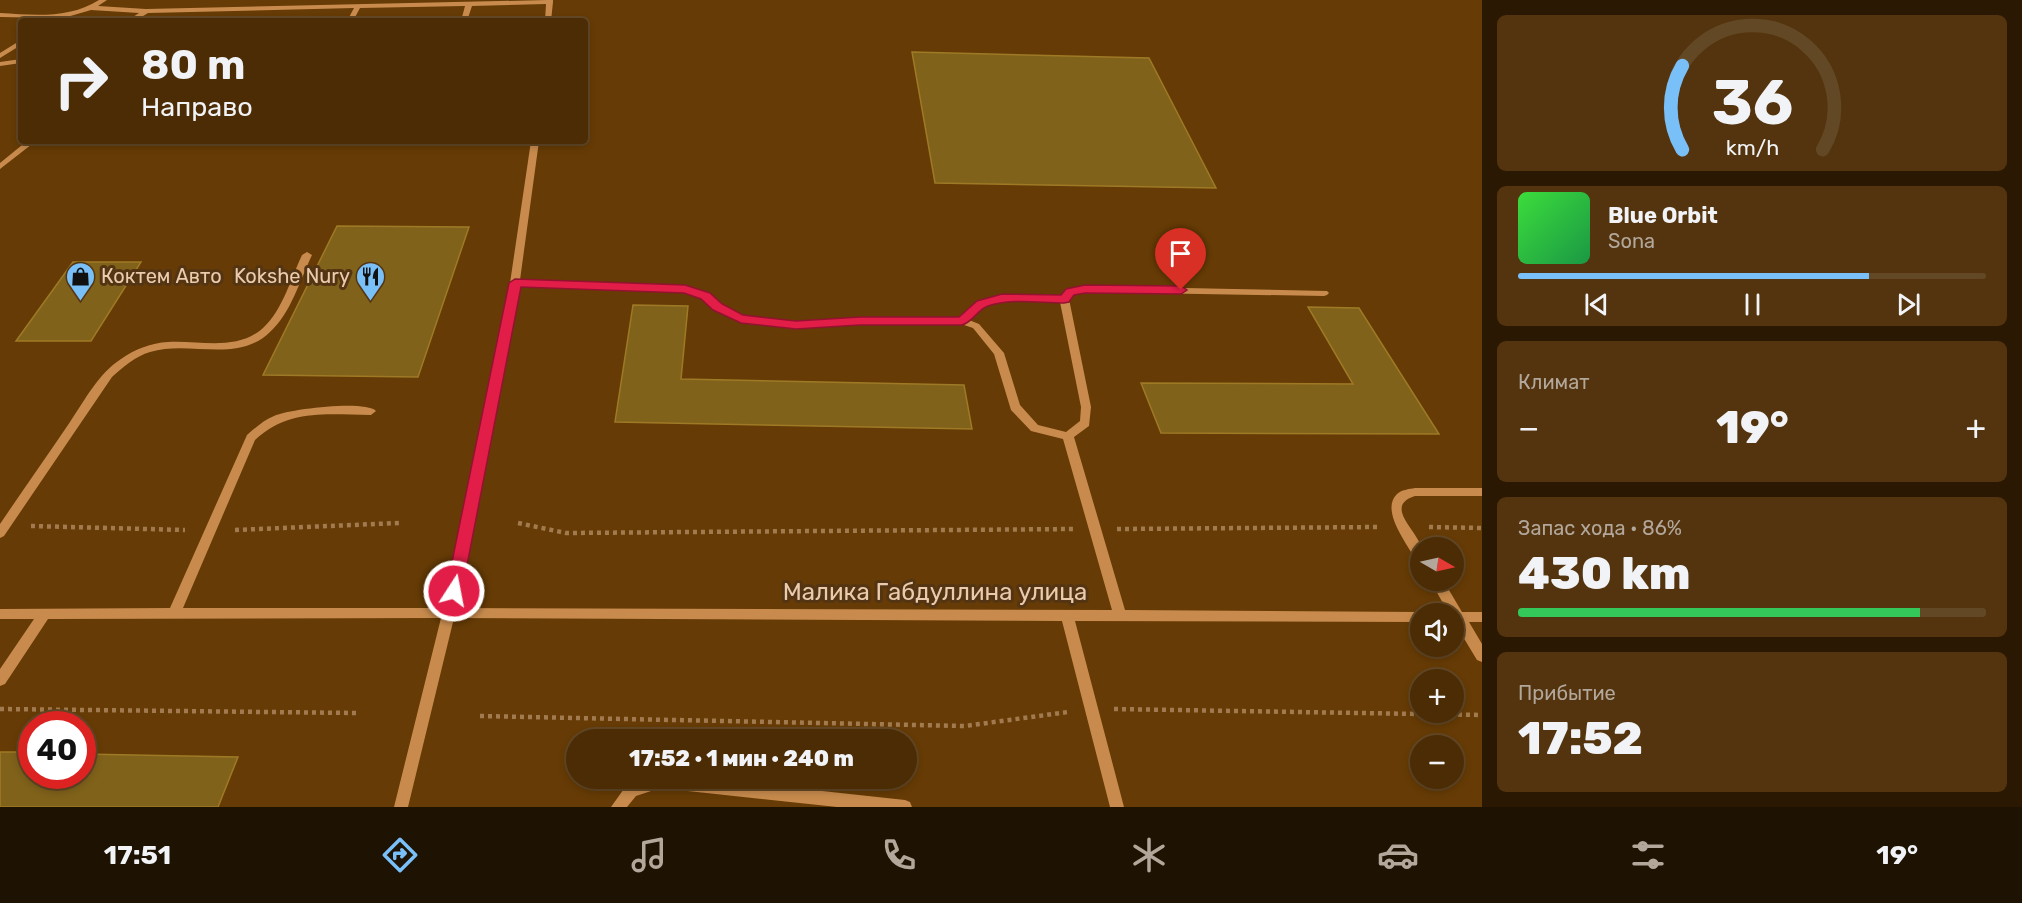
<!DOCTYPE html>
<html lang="ru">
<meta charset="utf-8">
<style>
body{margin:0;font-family:Rubik,sans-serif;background:#53340e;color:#f1f3f6;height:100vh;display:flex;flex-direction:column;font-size:22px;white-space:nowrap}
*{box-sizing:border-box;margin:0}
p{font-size:20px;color:#b2a79a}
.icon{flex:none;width:33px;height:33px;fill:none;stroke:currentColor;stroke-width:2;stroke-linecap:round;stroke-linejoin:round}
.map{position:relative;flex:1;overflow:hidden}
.side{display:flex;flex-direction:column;gap:15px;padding:15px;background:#2a1802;width:540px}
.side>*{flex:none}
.top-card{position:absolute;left:18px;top:18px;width:570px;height:126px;border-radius:6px;box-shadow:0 3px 9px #0003,0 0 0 2px #634826;background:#4c2c04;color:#f1f3f6;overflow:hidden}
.needle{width:39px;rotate:99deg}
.buttons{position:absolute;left:1410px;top:537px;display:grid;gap:12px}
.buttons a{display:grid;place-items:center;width:54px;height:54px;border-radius:50%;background:#4c2c04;box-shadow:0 3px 9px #0003,0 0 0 2px #634826;font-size:30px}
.speed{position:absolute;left:18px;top:711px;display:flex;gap:12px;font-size:30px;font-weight:700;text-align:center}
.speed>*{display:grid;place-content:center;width:78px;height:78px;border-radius:50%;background:#4c2c04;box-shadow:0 3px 9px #0003,0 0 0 2px #634826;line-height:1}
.speed .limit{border:9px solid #d22;background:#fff;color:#111}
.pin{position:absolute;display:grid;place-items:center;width:51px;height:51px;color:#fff;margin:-62px -26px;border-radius:50% 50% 50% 0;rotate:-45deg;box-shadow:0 0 6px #0007}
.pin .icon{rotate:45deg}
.me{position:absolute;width:66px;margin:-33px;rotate:11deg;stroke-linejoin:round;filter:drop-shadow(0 0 4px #0008)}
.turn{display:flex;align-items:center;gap:21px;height:126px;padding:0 24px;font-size:27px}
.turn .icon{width:78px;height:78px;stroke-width:2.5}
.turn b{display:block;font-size:42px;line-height:51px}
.big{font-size:45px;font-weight:800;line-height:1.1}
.side .widget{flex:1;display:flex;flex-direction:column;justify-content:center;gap:9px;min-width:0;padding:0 21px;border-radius:9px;background:#53340e}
.side .dial{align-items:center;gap:0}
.dial svg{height:156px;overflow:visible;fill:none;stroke:#634826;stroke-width:7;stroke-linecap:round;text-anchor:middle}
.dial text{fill:#f1f3f6;stroke:none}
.song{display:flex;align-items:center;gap:18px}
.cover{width:72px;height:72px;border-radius:9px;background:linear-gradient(135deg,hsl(120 70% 55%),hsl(140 70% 35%))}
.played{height:6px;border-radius:3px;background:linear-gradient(90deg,#79bff8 75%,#634826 75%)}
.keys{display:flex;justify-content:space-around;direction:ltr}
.heat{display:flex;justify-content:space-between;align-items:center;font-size:33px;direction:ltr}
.charge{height:9px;border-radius:4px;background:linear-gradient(90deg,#34c759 86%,#634826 0)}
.trip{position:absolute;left:566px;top:729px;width:351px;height:60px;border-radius:30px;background:#4c2c04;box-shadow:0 3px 9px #0003,0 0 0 2px #634826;font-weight:800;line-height:60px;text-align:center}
.tabs{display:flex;height:96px;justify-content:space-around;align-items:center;background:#1e1202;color:#b2a79a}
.tabs .icon{width:42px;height:42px}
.tabs .on{color:#79bff8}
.tabs b{font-size:27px;color:#f1f3f6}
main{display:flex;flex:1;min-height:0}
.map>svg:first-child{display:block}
</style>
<main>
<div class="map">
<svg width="1482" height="807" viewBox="0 0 1482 807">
<rect width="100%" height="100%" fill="#663b05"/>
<path fill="#80621a" stroke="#9e7a26" stroke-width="1.5" d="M912 52 1149 58 1216 188 935 183Z
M337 226 469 227 418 377 263 375Z
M73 262H141L91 341H16Z
M633 305 688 306 681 379 964 385 972 429 615 422Z
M1308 307 1359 308 1439 434 1161 433 1141 383 1353 384Z
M0 752H32V776H82V754L238 757 218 807H0Z"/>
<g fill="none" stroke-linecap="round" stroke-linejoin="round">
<path stroke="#a17b4f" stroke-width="4.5" stroke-dasharray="4 4" stroke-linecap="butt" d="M518 523 566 533 1073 529
M31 526 185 530
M1429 527 1482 528
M1117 529 1379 527
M235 530 399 523
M0 709 356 713
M1114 709 1482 715
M480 716 965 726 1068 712"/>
<path fill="#c88b4d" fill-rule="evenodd" d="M99 0H107L98 6 146 9 547 0H553V2L551 21H545L546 4 472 6 467 21H461L465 6 360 8 353 21H347L354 8 148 13 135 21H127L139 13 91 10 67 17 54 18 0 17V13C34 15 69 19 99 0Z
M21 40V45L0 58V53Z
M21 59V63L0 66V62Z
M27 141H36L0 169V163Z
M531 141H539L520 280 685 286 709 294 720 305 743 316 796 322 860 318H960L978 301 981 300 1002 295 1061 296 1067 290 1085 286 1327 291 1329 293 1327 295 1324 296 1085 292 1073 294 1069 299 1091 407 1089 426 1074 437 1125 610 1420 612 1425 614H1420V622L1075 621 1124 807H1110L1062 621 454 618 408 807H394L441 618 48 619 5 684 0 686V669L34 619H0V609L170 608 247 435C255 428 264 420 274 416 290 409 365 400 376 411L371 415C327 415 290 408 255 440L183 608H444L510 283ZM519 286 684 292 703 298 714 309 741 322 796 328 860 324H961L973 328 994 354 1011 410 1031 431 1063 439 1112 610 456 608ZM1002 301 1060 302 1081 407 1080 421 1066 432 1038 425 1020 405 1004 353 979 324 969 320 984 305Z
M307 252 312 255C300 280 291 313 270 332 237 364 190 340 150 352 136 356 123 367 112 377L4 536 0 538V524C23 490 47 456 70 422 85 400 98 374 121 359 135 349 151 343 168 342 200 340 238 352 264 327 283 309 291 278 302 255Z
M1415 488H1482V496H1415C1383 506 1418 531 1421 547 1422 550 1420 558 1420 561L1416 560C1407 544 1380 510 1397 494 1401 490 1409 489 1415 488Z
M1430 580H1443L1462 612H1482V622H1469L1482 644V662L1477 660 1454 622V614H1449Z
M647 778H703L905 800 910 802 912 807H837L660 788 636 796 627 807H611L626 786Z"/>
</g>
<path fill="#e11d48" stroke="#92132f" stroke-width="1.5" d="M515 279 685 285 710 293 722 304 743 315 796 321 860 317H959L977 301 1002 294 1061 295 1066 289 1085 285 1181 286 1187 290 1181 294 1085 293 1074 295 1069 302 1064 303C1040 303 1011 298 988 306 978 309 973 322 962 325H860L796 329 741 323 713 310 701 299 684 293 521 287 462 591 459 596 454 598 448 596 446 591 509 283Z"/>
<defs>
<symbol id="shop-pin" viewBox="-11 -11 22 30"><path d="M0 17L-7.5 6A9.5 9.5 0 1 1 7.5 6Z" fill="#79bff8" stroke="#543513"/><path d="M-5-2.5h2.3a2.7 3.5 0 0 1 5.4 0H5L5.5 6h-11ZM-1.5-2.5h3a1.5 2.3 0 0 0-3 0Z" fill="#111"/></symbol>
<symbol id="restaurant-pin" viewBox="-11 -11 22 30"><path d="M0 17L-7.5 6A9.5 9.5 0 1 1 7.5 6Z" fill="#79bff8" stroke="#543513"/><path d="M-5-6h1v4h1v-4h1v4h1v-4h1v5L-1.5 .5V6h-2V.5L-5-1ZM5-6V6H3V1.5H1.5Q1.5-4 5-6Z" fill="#111"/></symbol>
</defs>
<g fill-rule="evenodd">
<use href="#shop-pin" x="64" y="260" width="33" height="45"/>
<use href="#restaurant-pin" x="354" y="260" width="33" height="45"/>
</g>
<g text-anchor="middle" stroke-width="6" stroke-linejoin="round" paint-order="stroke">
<g font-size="20" fill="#ebcbad" stroke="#543513" text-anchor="start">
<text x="101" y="283">Коктем Авто</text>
<text x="350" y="283" text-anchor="end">Kokshe Nury</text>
</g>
<g font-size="24" fill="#ebcbad" stroke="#543513">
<text x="935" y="600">Малика Габдуллина улица</text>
</g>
</g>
</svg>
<div class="buttons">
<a><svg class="needle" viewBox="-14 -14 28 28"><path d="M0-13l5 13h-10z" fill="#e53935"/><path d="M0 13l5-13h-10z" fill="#b2a79a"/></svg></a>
<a><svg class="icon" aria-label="sound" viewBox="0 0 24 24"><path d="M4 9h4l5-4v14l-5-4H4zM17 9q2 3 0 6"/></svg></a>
<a>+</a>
<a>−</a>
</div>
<div class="speed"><div class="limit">40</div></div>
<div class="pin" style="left:1181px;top:290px;background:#d93025"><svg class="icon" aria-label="arrive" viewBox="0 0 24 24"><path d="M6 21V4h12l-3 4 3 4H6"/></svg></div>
<svg class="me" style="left:454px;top:591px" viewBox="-20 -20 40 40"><circle r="17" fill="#e11d48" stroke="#fff" stroke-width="3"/><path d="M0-11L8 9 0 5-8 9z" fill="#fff"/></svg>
<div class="trip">17:52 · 1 мин · 240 m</div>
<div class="top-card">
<div class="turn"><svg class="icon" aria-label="right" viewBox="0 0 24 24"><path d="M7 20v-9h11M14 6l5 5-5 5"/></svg><div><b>80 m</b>Направо</div></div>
</div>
</div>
<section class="side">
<div class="widget dial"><svg viewBox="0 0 100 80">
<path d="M14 69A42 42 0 1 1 86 69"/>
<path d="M14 69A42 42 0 0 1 14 26" stroke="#79bff8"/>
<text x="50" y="56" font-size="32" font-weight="700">36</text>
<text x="50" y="72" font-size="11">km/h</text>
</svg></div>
<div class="widget">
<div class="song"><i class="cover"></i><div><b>Blue Orbit</b><p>Sona</p></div></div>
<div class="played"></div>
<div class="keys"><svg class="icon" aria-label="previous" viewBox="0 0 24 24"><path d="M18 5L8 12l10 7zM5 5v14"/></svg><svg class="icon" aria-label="pause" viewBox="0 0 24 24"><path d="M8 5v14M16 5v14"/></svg><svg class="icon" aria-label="next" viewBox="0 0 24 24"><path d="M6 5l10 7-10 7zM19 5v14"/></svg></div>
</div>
<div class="widget"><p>Климат</p>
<div class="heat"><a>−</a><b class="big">19°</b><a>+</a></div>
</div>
<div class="widget"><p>Запас хода · 86%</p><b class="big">430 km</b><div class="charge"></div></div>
<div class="widget"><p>Прибытие</p><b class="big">17:52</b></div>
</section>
</main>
<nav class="tabs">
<b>17:51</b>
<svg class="icon on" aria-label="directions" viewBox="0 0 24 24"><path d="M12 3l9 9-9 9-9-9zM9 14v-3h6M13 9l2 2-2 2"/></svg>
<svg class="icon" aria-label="music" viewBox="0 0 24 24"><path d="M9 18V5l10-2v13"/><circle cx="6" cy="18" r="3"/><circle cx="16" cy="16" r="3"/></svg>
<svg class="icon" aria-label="phone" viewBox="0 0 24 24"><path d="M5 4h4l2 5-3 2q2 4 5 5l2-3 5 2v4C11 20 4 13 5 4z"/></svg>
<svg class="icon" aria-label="climate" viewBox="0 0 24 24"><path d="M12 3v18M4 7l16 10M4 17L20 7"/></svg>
<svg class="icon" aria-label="car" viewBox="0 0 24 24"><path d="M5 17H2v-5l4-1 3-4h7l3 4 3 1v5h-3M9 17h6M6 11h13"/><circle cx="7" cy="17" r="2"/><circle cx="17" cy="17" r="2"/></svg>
<svg class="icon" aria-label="filters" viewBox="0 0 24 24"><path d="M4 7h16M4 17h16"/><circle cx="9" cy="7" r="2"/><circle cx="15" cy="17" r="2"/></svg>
<b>19°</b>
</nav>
